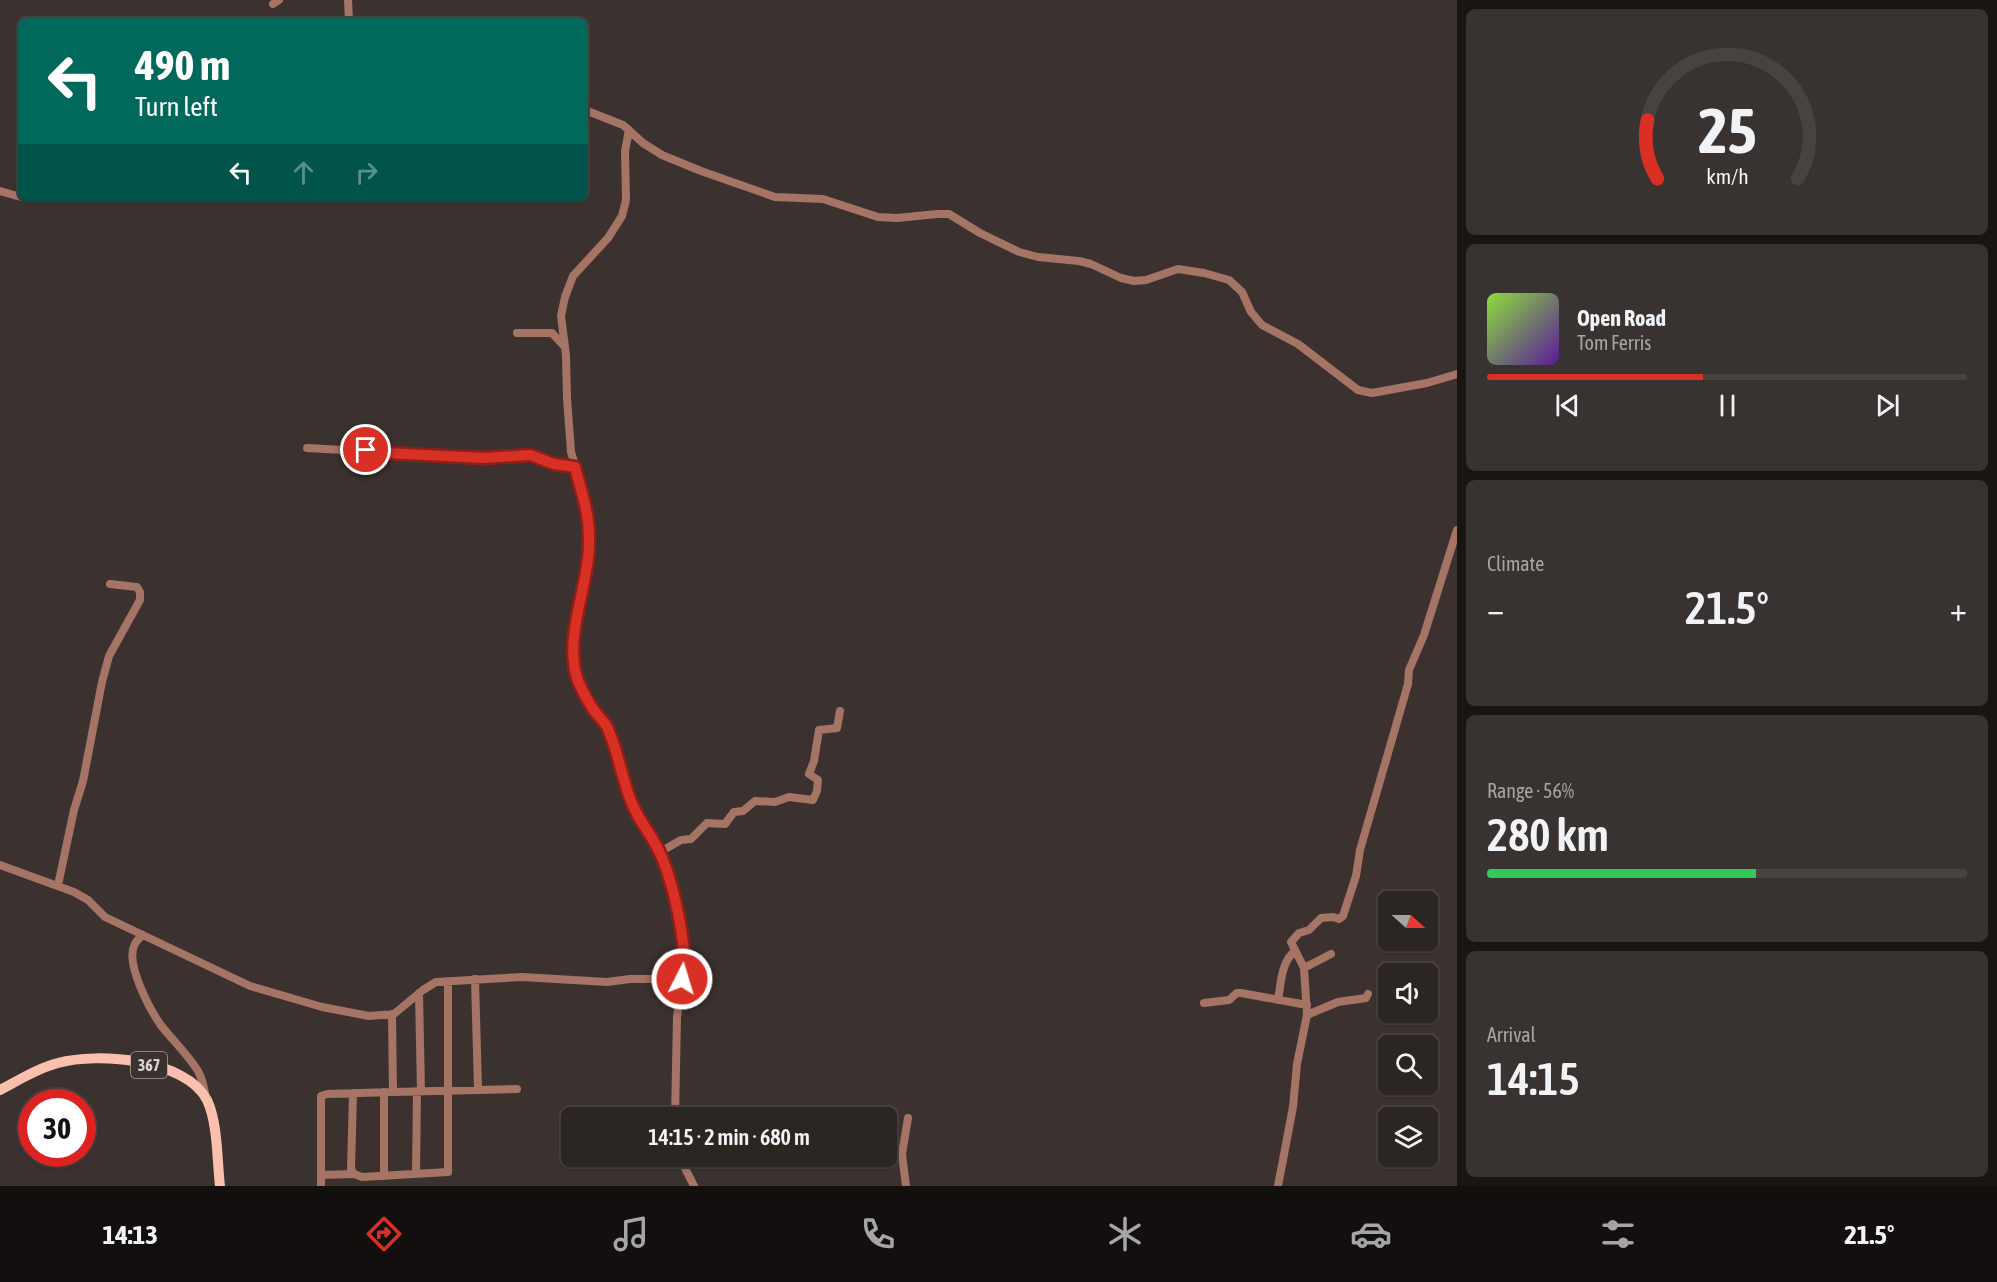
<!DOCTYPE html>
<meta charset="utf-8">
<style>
body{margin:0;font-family:"Asap Condensed",sans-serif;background:#383230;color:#f1f3f6;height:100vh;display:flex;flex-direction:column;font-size:22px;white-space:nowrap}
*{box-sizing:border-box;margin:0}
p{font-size:20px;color:#a6a5a6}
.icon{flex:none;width:33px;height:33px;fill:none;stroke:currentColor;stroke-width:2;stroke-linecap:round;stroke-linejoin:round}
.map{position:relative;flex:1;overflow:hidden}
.drawer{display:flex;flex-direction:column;gap:9px;padding:9px;background:#181513;width:540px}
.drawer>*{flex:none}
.hud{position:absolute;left:18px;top:18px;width:570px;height:183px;border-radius:9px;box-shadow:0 2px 4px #0004,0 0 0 2px #484341;background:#00695c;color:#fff;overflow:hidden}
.needle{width:39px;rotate:111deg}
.fabs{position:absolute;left:1378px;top:891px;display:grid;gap:12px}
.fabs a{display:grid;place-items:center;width:60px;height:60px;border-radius:9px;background:#2c2623;box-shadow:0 2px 4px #0004,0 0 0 2px #484341;font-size:30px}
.speed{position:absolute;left:18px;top:1089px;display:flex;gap:12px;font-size:30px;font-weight:700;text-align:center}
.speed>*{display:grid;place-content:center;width:78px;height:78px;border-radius:50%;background:#2c2623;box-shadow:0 2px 4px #0004,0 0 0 2px #484341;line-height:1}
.speed .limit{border:9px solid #d22;background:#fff;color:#111}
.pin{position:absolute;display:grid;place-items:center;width:51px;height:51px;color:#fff;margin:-26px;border:3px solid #fff;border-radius:50%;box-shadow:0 2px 6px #0007}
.me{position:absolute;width:66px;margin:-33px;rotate:5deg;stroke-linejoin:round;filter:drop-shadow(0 0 4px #0008)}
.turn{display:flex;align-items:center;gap:21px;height:126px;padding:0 18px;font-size:27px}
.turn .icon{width:78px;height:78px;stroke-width:2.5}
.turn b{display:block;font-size:42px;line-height:51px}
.lanes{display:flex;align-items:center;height:57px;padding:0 18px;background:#0003;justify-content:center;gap:30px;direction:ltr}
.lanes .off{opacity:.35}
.big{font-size:45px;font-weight:600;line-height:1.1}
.drawer .card{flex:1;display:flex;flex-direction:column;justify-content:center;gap:9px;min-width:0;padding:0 21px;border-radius:9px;background:#383230}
.drawer .dial{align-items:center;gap:0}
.dial svg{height:156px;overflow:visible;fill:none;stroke:#484341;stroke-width:7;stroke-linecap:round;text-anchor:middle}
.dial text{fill:#f1f3f6;stroke:none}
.song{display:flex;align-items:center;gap:18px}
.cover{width:72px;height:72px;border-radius:9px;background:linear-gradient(135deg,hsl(90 70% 55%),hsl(270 70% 35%))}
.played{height:6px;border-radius:3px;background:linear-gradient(90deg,#d93025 45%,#484341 45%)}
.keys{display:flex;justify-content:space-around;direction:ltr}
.heat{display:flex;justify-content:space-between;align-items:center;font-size:33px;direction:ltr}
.charge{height:9px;border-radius:4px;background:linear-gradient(90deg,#34c759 56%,#484341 0)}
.trip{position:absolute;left:561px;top:1107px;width:336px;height:60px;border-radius:9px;background:#2c2623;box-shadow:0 2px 4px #0004,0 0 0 2px #484341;font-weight:600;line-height:60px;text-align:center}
.tab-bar{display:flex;height:96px;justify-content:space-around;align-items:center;background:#120f0e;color:#a6a5a6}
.tab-bar .icon{width:42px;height:42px}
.tab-bar .active{color:#d93025}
.tab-bar b{font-size:27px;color:#f1f3f6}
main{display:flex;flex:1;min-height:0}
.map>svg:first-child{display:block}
</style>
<main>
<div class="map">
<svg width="1457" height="1186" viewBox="0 0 1457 1186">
<rect width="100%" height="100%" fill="#3b322f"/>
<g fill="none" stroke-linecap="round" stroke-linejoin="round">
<path stroke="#a57465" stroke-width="8" d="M348 0 349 21
M273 4 279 0
M585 110 623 125 643 143 662 155 701 171 775 197 823 199 878 217 897 218 937 214H949L980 233 1019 252 1038 257 1079 261 1091 264 1121 278 1134 281 1146 280 1178 269 1204 273 1229 280 1242 292 1251 312 1262 325 1298 344 1358 390 1372 393 1427 383 1457 374
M629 130 625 151 626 200 622 216 608 238 573 276 565 297 561 316 566 355 567 398 571 452 586 501 590 537 584 584 575 634 573 662 578 682 587 698 606 726 634 809 660 852 673 897 685 956 677 1017 675 1118
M0 191 21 197
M517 333H552L565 347
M307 448 484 458 530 455 554 464 575 467
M660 852 681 840 691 839 707 823 725 824 734 812 743 811 755 801 775 802 789 797 813 800 817 791 818 780 809 774 814 761 819 730 837 728 840 711
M0 865 74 892 88 900 105 917 250 986 322 1007 369 1016 394 1014 423 990 436 982 522 977 607 982 630 979H682
M58 885 74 810 83 781 102 682 109 656 140 600V592L137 587 110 584
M143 935C139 938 136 941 134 946 126 964 149 1008 160 1024 172 1040 187 1053 198 1071 203 1080 204 1088 206 1098
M1304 968 1331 954
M475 979 478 1089
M419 993 421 1091
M1278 1000C1281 983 1281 962 1295 951
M1204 1003 1229 1000 1237 993H1241L1307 1005
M1307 1015 1338 1002 1366 998 1368 994
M393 1092 517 1089
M353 1093 351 1169 354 1174 362 1177 448 1172V981
M679 1156 694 1186
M416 1174 417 1091
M321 1175 354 1174
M384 1176V1092
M321 1186V1096L327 1094 393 1092 392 1014
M906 1186 902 1154 908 1118
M1278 1186 1293 1107 1297 1064 1307 1015 1304 968 1291 942 1299 933 1309 930 1321 918 1333 917 1339 919 1343 916 1356 876 1360 850 1408 684 1409 670 1424 635 1457 530"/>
<path stroke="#fbbfad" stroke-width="10" d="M0 1090C19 1080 38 1068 58 1063 97 1052 186 1059 207 1100 218 1123 217 1161 220 1186"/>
</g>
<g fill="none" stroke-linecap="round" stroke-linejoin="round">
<defs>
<path id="route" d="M366 450 386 453 484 458 530 455 554 464 575 467C581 491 589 512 589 537 591 583 562 637 578 681 582 690 587 700 593 709 597 715 603 720 607 727 619 752 622 783 634 808 641 823 652 836 659 851 672 878 690 951 682 979"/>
</defs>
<use href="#route" stroke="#8d1f18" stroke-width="15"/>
<use href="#route" stroke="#d93025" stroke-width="10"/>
</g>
<g text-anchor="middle" stroke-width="6" stroke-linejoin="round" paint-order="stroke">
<rect fill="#3b322f" stroke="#a9a2a0" stroke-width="1.5" x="131" y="1052" width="36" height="26" rx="4.5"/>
<g font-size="16" font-weight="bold" fill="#d8d2d0">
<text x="149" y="1071">367</text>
</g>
</g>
</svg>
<div class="fabs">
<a><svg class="needle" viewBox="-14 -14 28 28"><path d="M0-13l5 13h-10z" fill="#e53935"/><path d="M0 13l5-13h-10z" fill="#a6a5a6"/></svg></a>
<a><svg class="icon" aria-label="sound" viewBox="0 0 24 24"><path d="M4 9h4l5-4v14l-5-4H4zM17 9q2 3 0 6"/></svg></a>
<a><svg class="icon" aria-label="search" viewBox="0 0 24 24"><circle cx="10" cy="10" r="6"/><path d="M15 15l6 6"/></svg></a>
<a><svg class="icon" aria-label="layers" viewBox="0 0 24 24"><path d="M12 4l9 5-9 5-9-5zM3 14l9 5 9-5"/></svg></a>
</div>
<div class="speed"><div class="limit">30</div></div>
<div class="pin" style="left:366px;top:450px;background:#d93025"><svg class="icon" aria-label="arrive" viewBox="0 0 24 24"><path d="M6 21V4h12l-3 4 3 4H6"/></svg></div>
<svg class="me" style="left:682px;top:979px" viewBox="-20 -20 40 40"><circle r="17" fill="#d93025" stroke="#fff" stroke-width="3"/><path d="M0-11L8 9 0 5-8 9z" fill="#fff"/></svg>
<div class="trip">14:15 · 2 min · 680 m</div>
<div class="hud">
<div class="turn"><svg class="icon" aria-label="left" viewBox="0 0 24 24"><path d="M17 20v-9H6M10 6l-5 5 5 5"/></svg><div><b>490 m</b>Turn left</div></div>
<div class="lanes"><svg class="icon" aria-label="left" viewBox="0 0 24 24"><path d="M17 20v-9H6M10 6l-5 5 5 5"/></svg><svg class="icon off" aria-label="ahead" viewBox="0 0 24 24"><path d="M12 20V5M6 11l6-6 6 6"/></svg><svg class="icon off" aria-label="right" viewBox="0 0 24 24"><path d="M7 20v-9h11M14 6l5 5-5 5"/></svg></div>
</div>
</div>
<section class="drawer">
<div class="card dial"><svg viewBox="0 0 100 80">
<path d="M14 69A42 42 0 1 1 86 69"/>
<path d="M14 69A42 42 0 0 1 9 39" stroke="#d93025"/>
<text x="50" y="56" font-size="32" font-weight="700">25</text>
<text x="50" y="72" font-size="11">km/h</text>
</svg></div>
<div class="card">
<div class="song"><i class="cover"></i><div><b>Open Road</b><p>Tom Ferris</p></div></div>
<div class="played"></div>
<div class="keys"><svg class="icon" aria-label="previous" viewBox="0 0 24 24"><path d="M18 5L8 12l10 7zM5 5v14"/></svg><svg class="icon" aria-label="pause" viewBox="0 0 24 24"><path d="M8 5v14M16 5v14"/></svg><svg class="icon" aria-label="next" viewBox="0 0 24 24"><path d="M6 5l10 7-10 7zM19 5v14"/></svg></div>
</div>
<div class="card"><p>Climate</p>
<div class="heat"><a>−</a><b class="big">21.5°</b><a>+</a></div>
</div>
<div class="card"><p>Range · 56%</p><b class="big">280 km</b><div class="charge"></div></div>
<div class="card"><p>Arrival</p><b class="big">14:15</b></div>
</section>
</main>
<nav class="tab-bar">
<b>14:13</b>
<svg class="icon active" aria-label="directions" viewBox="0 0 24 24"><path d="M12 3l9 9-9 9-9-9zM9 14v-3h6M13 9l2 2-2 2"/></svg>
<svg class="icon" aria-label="music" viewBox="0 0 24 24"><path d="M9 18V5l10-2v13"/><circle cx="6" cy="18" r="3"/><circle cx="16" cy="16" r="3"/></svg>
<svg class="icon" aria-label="phone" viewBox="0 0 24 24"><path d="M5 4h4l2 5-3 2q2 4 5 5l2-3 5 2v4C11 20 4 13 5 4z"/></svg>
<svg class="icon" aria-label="climate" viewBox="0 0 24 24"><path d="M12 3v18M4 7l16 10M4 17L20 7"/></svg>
<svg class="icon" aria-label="car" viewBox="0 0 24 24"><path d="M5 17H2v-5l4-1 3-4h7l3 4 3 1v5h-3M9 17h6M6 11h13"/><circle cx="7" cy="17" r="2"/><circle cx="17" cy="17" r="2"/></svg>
<svg class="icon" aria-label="filters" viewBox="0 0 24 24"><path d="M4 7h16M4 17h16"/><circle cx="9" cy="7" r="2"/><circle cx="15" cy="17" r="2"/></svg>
<b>21.5°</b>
</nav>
